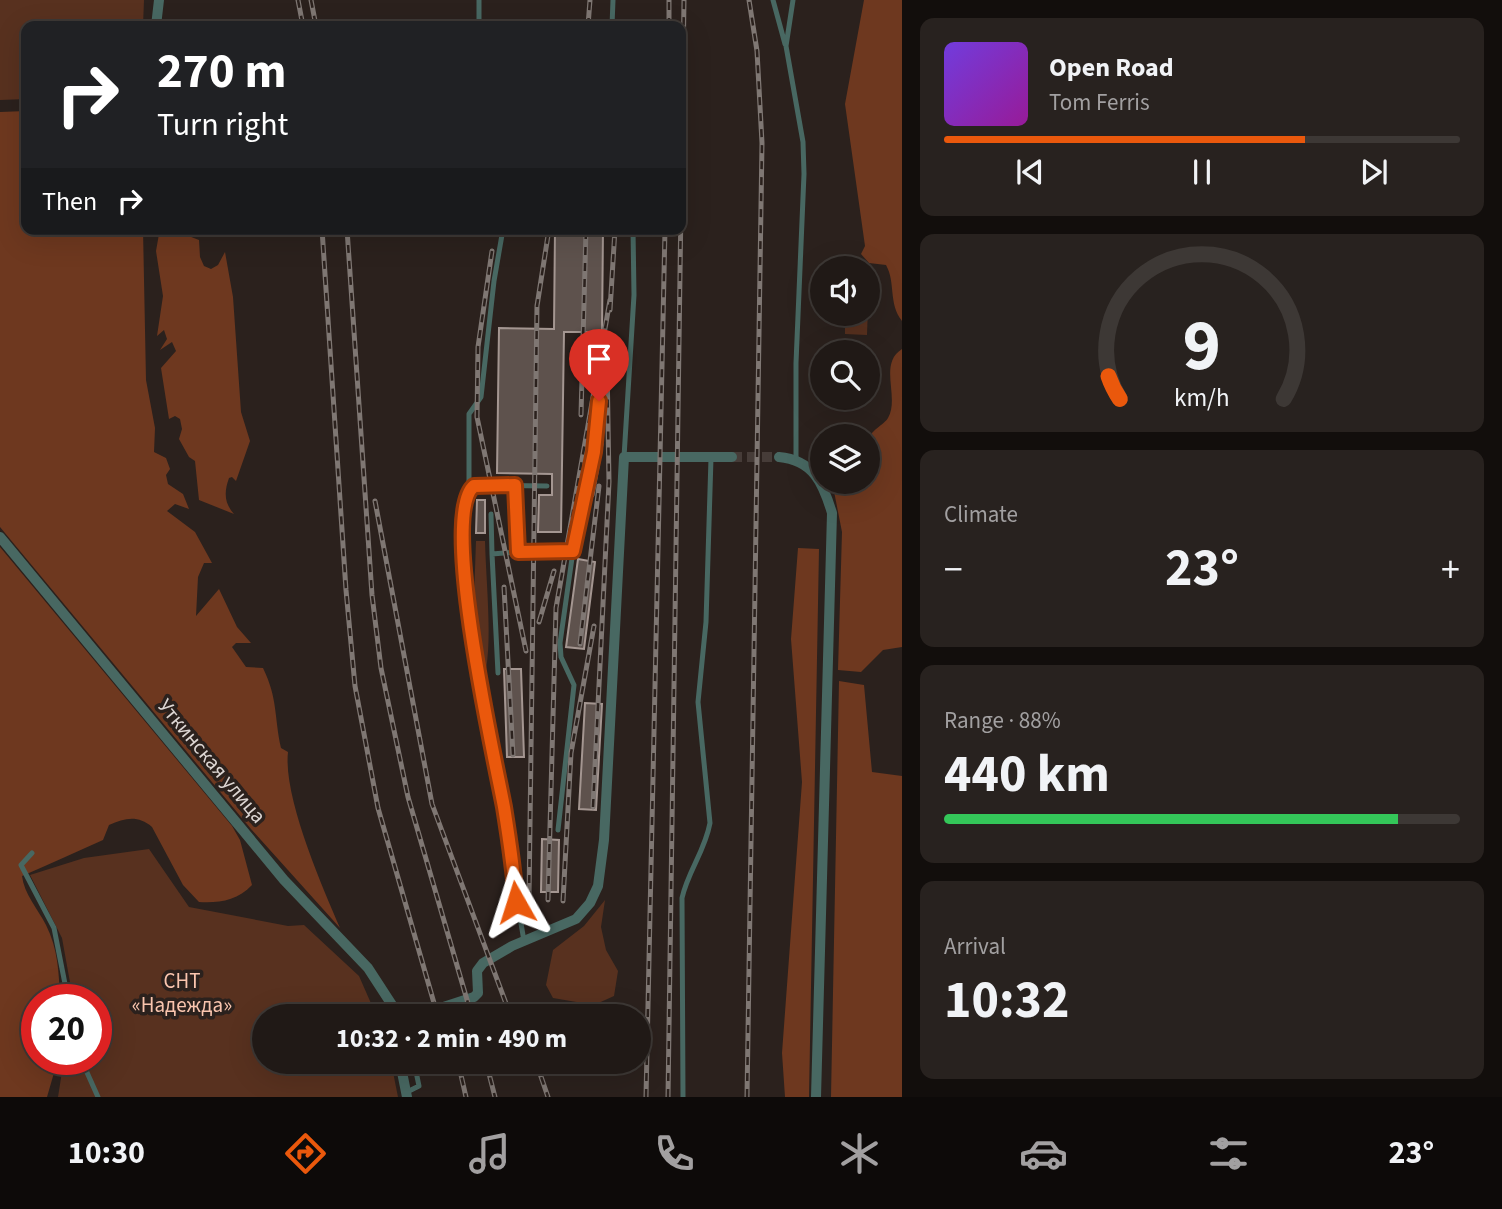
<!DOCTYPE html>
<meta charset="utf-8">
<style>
body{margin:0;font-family:"Source Sans 3",sans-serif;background:#28221f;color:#f1f3f6;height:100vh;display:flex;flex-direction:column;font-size:26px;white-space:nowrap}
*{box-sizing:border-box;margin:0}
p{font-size:23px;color:#a2a0a1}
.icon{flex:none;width:38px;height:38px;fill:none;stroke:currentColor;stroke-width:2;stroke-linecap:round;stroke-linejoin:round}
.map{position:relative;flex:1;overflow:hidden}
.sheet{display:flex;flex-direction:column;gap:18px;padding:18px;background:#120e0c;width:600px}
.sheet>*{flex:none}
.hud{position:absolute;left:21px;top:21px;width:665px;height:214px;border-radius:14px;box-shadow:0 7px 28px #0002,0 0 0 2px #3d3835;background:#202124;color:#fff;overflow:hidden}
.controls{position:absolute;left:810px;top:256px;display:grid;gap:14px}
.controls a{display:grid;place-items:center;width:70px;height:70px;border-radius:50%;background:#201916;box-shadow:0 7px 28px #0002,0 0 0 2px #3d3835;font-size:35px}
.speed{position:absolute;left:21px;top:984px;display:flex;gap:14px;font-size:35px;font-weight:700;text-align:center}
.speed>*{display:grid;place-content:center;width:91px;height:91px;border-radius:50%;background:#201916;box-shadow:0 7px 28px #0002,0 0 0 2px #3d3835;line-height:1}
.speed .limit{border:10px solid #d22;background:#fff;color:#111}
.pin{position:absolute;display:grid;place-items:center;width:60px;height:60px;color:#fff;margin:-72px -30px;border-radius:50% 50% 50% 0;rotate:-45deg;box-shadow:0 0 7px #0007}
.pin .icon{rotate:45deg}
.me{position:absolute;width:77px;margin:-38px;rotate:354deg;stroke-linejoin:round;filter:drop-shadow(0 0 5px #0008)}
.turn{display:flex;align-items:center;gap:24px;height:147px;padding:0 21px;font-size:32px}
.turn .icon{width:91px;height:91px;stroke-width:2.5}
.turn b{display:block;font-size:49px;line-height:60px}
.then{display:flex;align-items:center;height:66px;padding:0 21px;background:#0003;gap:14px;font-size:26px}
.big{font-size:52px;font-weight:700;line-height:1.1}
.sheet .widget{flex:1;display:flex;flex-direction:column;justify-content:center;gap:10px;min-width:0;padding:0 24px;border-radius:14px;background:#28221f}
.sheet .dial{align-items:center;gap:0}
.dial svg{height:182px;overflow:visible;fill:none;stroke:#3d3835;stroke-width:7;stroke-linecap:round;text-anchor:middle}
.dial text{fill:#f1f3f6;stroke:none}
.song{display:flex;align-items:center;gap:21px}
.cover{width:84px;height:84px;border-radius:10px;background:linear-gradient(135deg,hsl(260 70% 55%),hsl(300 70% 35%))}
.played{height:7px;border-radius:4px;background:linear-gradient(90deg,#ea580c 70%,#3d3835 70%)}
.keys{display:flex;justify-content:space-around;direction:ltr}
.heat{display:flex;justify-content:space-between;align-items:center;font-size:38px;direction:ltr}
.charge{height:10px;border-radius:5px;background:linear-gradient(90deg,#34c759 88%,#3d3835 0)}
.trip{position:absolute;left:252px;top:1004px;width:399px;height:70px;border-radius:35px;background:#201916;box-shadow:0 7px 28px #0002,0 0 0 2px #3d3835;font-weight:700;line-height:70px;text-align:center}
.tabs{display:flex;height:112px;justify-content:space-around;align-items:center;background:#0d0a09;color:#a2a0a1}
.tabs .icon{width:49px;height:49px}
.tabs .current{color:#ea580c}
.tabs b{font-size:32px;color:#f1f3f6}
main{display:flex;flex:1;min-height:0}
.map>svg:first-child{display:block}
</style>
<main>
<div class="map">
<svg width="902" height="1097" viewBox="0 0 902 1097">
<rect width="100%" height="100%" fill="#2b211d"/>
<path fill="#58311f" d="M0 0H144L143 26H26V99L0 100Z
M869 277 867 335 845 334V313H868Z
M476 541H485C486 582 492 633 486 670L474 598Z
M149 849 189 907 288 926 304 925 359 976 377 1017H264V1062H391L398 1097H58L64 1059H96V999H73L62 938 30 875 84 858Z
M605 900 601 927 606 950 618 971 614 996 594 1005 553 998 546 985 553 950 584 926Z"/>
<path fill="#6e381f" d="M864 0H902V321C888 303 896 283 886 265L869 263 861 254 865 246 845 104Z
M26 111V229H143L146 380 155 428 154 452 166 458 170 469 166 475 168 484 183 494 189 509 175 504 167 511 195 532 212 563H204L198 577 196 616 219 589 237 627 251 643H236L232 647 246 667 263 668C278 699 274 716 281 748L288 752C283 797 322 886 340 928L251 829 0 527V112Z
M173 230 199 240 200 257 204 266 211 269 218 265 225 252 233 297 241 412 250 441 236 481 232 477 229 478C224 492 224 503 234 514L199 500 195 461 189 457 179 439 182 429 180 419 175 416 169 419 161 368 176 351 172 342 160 350 167 339 164 330 157 336 163 296 156 251 159 234Z
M902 349V647L883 650 861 672 838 670 842 532 832 481H868L872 433C876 428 885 423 888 418 900 397 878 364 902 349Z
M0 547 232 826 240 840 252 885C237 901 219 903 199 902L183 885 152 827C138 815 125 818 109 825L103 840C76 852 50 864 22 876 24 894 38 909 46 925 58 949 59 973 60 999H37V1059H58L47 1097H0Z
M798 548 819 549 809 1097H785L782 1053 802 782 791 639Z
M839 681 864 685 872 772 902 776V1097H831Z"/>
<path fill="#5e524d" stroke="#a49691" stroke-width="2" d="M555 229H603L602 332H564L561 532H538L539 495H552V474L497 473 499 328 554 329Z
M477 500H485V533H476Z
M578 559 595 562 584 649 566 647Z
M504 669H521L524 757H507Z
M585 703 602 704 596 810 579 809Z
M542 839 559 840 558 892H541Z"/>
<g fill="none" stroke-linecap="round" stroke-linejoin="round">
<path stroke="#463c38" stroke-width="10" stroke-dasharray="10 5" stroke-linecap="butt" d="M732 457H779"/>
<path stroke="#486862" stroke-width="5" d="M479 0V26
M773 0 785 44
M793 0 786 46 803 142 804 174 796 363V459
M612 26 613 0
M624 457 634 295 633 229
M515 485 518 552 573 551
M469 490V414L481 397 494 281 503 229
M491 514 492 554
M498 673 492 554 518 552
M558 830 574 685 561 657 560 643 573 551 594 452 599 401
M32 853 21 865 54 928 68 999
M524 941 468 611 465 556 466 503 469 490 479 485 547 486
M81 1059 98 1097
M407 1092 419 1086 414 1062
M683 1097 682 898C688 871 705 851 710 823L698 702 706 622 711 458"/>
<path stroke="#486862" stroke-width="10" d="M156 26 159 0
M779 457C813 460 823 483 832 513L816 1097
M0 537 284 880 368 968 394 1008 402 1013H425L474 997 478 993 477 971 483 963 512 946 576 919 590 903 598 886 604 840 624 457H732
M400 1062 407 1097"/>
<defs>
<path id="rail" d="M298 0 303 26
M311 0 316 26
M588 26 590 0
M669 26V0
M322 229 346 590 355 686 378 808 438 1017
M347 229 372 595 381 668 408 797 472 1017
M492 251 478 347 477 417 526 651
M610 310 615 229
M581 415 586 229
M592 495 601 444
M375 501 432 804 511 1017
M504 587 513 755
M539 622 554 571
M580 644 599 486
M593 807 609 482 607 362
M529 899 537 306 549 229
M548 900 556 608 610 300
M563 901 571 753 594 626
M458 1062 466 1097
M486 1062 495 1097
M536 1062 548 1097
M646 1097 665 229
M668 1097 684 0
M747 1097 762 143 757 51 749 0"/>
</defs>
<use href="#rail" stroke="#7f7773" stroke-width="5"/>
<use href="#rail" stroke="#2b211d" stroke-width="2.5" stroke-dasharray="8" stroke-linecap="butt"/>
</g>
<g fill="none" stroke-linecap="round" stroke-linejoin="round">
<defs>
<path id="route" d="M516 902C514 870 509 838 504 807 495 759 439 514 474 486L515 485 518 552 573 551 594 452 599 401"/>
</defs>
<use href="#route" stroke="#983908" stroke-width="18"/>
<use href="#route" stroke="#ea580c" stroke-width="12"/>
</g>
<g text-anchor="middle" stroke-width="7" stroke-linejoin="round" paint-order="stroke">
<g font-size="21" fill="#ddd6d3" stroke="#2b211d">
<text transform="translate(212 761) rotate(50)" y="7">Уткинская улица</text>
</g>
<g font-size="21" fill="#fac5ae" stroke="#2b211d">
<text x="182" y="988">СНТ<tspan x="182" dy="24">«Надежда»</tspan></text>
</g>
</g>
</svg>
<div class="controls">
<a><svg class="icon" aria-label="sound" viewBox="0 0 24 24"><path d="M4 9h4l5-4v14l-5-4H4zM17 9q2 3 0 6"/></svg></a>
<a><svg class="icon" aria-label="search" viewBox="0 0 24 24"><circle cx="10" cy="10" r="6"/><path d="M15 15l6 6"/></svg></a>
<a><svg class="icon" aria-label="layers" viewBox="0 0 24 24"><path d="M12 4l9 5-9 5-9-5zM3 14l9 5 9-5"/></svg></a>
</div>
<div class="speed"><div class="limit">20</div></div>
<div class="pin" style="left:599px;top:401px;background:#d93025"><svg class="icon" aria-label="arrive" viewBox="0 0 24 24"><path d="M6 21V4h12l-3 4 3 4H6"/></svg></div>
<svg class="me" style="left:516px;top:902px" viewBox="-20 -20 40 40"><path d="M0-17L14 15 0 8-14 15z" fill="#ea580c" stroke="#fff" stroke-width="4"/></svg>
<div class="trip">10:32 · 2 min · 490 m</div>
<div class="hud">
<div class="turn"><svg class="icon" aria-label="right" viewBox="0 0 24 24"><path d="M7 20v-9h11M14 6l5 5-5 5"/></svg><div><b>270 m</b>Turn right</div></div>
<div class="then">Then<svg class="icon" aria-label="right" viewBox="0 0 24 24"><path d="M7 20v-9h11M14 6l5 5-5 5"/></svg></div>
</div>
</div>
<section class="sheet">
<div class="widget">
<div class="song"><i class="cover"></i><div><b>Open Road</b><p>Tom Ferris</p></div></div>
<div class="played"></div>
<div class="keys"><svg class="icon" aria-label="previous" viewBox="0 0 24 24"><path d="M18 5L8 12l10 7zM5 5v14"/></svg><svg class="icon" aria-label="pause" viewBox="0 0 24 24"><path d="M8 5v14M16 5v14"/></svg><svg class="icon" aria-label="next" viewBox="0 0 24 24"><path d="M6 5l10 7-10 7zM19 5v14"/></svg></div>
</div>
<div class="widget dial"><svg viewBox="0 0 100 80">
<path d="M14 69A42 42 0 1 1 86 69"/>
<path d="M14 69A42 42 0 0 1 9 59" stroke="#ea580c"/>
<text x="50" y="56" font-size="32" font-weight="700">9</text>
<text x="50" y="72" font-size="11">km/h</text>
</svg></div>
<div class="widget"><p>Climate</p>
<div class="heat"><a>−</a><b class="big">23°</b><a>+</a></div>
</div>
<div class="widget"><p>Range · 88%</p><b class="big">440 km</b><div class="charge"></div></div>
<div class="widget"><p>Arrival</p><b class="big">10:32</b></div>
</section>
</main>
<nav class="tabs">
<b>10:30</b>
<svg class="icon current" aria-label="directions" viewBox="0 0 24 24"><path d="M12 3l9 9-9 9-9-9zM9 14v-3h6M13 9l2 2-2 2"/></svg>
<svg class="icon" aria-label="music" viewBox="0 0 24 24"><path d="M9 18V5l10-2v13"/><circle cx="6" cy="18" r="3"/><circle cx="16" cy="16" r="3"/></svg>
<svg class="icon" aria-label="phone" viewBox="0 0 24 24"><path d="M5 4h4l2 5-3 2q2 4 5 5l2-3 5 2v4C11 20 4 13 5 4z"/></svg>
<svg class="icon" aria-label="climate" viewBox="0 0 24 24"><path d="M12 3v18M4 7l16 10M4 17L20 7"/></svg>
<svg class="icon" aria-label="car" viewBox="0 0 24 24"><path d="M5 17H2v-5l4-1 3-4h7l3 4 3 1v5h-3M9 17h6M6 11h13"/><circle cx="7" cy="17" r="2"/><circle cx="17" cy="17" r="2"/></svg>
<svg class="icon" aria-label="filters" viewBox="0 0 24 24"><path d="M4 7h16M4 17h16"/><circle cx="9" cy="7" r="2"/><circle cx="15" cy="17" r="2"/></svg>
<b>23°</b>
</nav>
